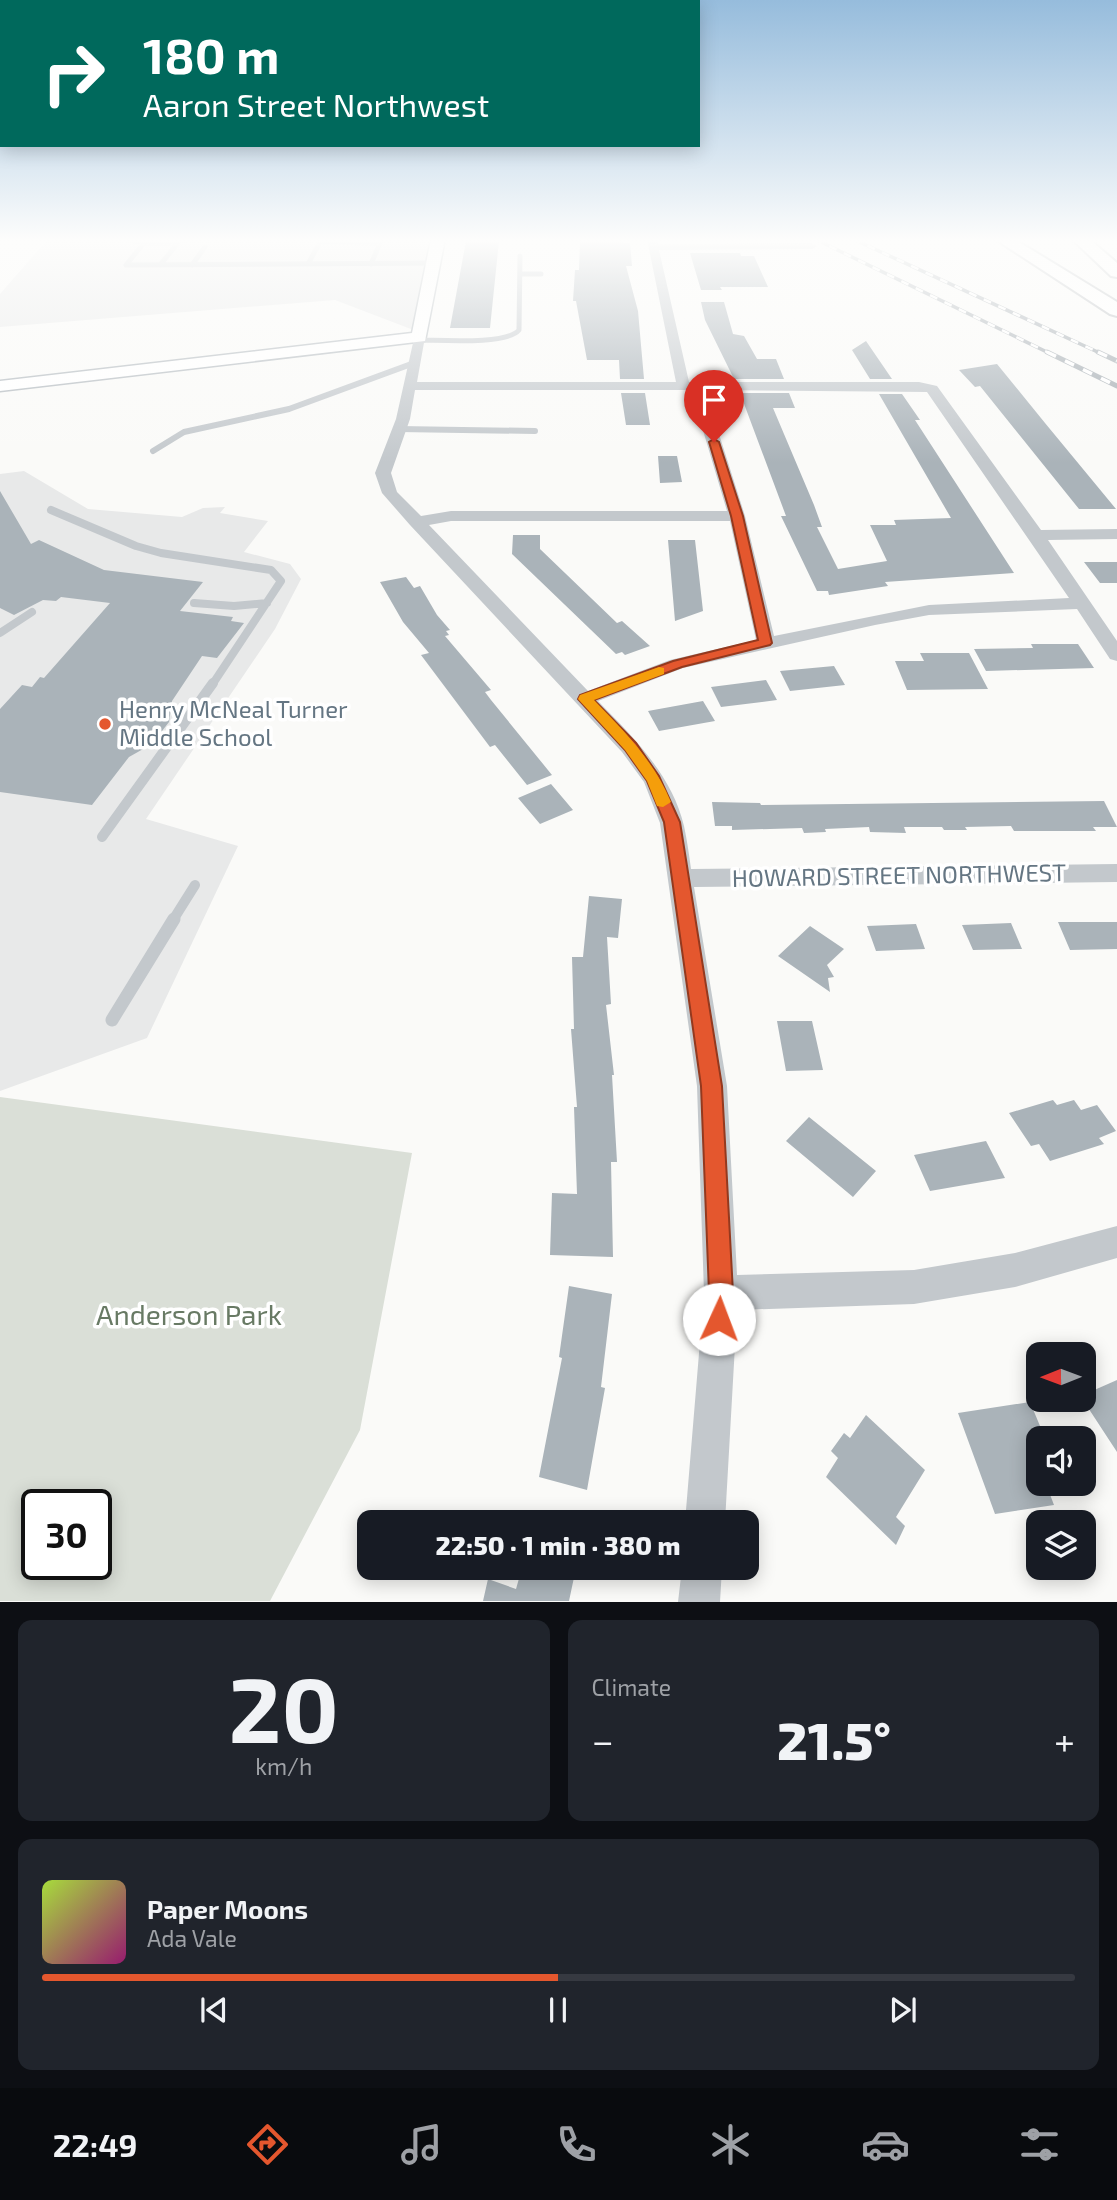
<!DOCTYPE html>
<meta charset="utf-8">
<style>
body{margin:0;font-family:"Exo 2",sans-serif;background:#20242c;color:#f1f3f6;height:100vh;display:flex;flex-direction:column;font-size:26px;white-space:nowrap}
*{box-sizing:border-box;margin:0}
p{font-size:23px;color:#9ea1a6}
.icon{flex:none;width:38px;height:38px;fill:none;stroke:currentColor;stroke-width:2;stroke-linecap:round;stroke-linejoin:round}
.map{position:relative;height:1602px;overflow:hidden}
.sheet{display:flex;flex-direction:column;gap:18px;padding:18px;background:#0d0f14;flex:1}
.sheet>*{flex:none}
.guide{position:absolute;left:0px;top:0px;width:700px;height:147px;box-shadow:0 4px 18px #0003;background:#00695c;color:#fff;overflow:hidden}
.needle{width:46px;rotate:269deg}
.controls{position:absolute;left:1026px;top:1342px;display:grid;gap:14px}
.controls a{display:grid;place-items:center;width:70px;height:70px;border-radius:14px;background:#171b24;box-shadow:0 4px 18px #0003;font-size:35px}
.speed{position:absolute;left:21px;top:1489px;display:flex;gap:14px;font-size:35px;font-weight:700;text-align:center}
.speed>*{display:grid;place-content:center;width:91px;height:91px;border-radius:50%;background:#171b24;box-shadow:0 4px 18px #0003;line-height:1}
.speed .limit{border:4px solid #111;border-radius:10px;background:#fff;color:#111}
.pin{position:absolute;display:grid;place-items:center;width:60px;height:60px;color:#fff;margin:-72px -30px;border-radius:50% 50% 50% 0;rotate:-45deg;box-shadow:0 0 7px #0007}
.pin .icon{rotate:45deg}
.me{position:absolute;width:77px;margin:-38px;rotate:2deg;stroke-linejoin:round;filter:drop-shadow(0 0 5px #0008)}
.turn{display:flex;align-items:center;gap:24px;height:147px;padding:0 28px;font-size:32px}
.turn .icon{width:91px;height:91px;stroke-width:2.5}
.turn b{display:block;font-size:49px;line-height:60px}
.big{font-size:52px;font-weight:800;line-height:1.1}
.sheet .card{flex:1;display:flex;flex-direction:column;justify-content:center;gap:10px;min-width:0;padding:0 24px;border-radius:14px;background:#20242c}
.sheet .dial{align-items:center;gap:0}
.dial b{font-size:91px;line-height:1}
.song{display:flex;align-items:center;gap:21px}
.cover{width:84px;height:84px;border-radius:10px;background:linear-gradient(135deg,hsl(80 70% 55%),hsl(320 70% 35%))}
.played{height:7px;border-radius:4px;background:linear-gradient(90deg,#e4572e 50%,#363941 50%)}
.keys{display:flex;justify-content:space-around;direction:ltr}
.heat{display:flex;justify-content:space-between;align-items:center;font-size:38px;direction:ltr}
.sheet .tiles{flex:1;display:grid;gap:18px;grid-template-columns:1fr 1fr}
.card:last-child{grid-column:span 2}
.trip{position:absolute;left:357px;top:1510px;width:402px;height:70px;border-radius:14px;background:#171b24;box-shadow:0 4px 18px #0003;font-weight:800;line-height:70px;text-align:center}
.tab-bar{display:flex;height:112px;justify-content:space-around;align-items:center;background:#090b0e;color:#9ea1a6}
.tab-bar .icon{width:49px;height:49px}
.tab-bar .on{color:#e4572e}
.tab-bar b{font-size:32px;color:#f1f3f6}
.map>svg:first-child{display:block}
</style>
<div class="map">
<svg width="1117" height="1602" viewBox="0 0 1117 1602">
<rect width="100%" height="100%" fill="#fafaf8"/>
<path fill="#e8e9e9" d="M48 239H444L424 334 335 300 0 327V294Z
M24 471 88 509 182 517 203 508 225 507 220 513 268 521 244 552 290 564 301 579 275 629 146 819 238 846 147 1038 0 1091V474Z"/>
<path fill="#dadfd7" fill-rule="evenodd" d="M0 1097 412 1153 360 1430 270 1601H0ZM37 1505H96V1564H37Z"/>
<path fill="#aab3b9" d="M580 240H624V243H630L632 266H626L638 311 644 379H620L619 360H587L576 301H573L575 270H579Z
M466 241H499L490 328H450Z
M690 253H740L741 256H754L768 287H720L722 290H701Z
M701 302H724L733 334 744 336 757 359H776L784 379H734L705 320Z
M866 341 892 379H870L852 350Z
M997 364 1045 423 1116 509H1079L980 386 975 387 959 370Z
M621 393H645L650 425H626Z
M740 393H789L795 408H773L814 505 822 527H817L838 569 887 561 870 525H896L894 520 951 518 879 394H902L920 420H915L1014 573 885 582 888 586 829 595 828 591H817L781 516H786Z
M658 456H677L682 482 660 483Z
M0 491 31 544 39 540 104 570 203 582 180 611 233 617 231 621 244 623 217 658 202 656 172 701 169 722 152 744 129 757 92 805 0 792V709L22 685 32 687 40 677 44 678 110 603 61 597 56 601 43 600 14 615 0 608Z
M513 535H540V549L617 623 622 621 650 646 625 655 622 652 616 654 512 554Z
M668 540H695L703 611 675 621Z
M1084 562H1117V583H1100Z
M406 577 414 588 420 586 437 615 450 630 446 631 449 635 445 636 491 690 485 692 491 700 552 775 527 785 495 745 490 747 421 655 429 653 403 622 380 582Z
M1031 644H1078L1094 668 986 671 974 649 1033 648Z
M920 653H969L988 689 907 690 895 661H924Z
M834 666 845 685 790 691 780 671Z
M766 680 777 700 721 707 711 687Z
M703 701 715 721 659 731 648 711Z
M551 784 573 810 540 824 518 798Z
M1104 801 1117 827H1093L1096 831H1014L1011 826 965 827 967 830H944L942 827H904L906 833 870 832 869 827 825 829 826 832 804 833 802 828 732 830V826H715L712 802 760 803 761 805Z
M589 896 622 899 618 938 607 937 611 1004 606 1005 614 1075H612L617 1162H611L613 1257 550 1255 552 1193 577 1194 574 1107H577L571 1029H574L572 957H583Z
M1058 922H1117V949L1070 950Z
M1011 923 1022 949 973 950 962 925Z
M916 924 925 949 876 951 867 926Z
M810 926 844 949 827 965 834 977 828 978 830 992 778 956Z
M777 1021H812L823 1070 786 1071Z
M1053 1100 1057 1105 1074 1100 1081 1110 1097 1105 1116 1131 1099 1138 1104 1144 1050 1161 1039 1144 1031 1146 1009 1113Z
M809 1117 876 1171 853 1197 786 1141Z
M986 1141 1005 1178 930 1191 914 1155Z
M569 1286 612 1294 601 1387 605 1388 587 1490 539 1477 562 1358 559 1357Z
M1117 1380V1452L1083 1400V1395Z
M1030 1402 1045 1438H1038V1484H1046L1054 1505 995 1514 958 1413Z
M866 1415 925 1470 896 1517 905 1526 896 1545 826 1477 838 1458 831 1451 844 1433 850 1438Z
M522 1568H576L569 1601H483L488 1579 516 1589Z"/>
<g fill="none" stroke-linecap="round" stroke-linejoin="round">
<defs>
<path id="secondary" d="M431 239H445L425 341 0 391V381L412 333Z"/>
<path id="highway" d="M995 239H1014L1117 302V316L1110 314Z
M1072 239H1089L1117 263V277L1111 276Z"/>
</defs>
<use href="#secondary" stroke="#b3babf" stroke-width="3"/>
<use href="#highway" stroke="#b4b9bd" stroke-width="4"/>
<path stroke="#c3c8cc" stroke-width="5" d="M135 239 133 241 144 243 126 265 434 263
M144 243H178L160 265
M308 264 320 242 380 243 371 264
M192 265 205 247
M520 274H541
M419 340C440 340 507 345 519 330L520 256"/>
<path stroke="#c3c8cc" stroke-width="6" d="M399 429 535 431
M153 451 184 432 289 409 414 363"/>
<path stroke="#c3c8cc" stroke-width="8" d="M51 510 136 546 161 553 271 570 281 581 212 685
M194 603 234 606 267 603
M0 633 32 612"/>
<path stroke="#c3c8cc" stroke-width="10" d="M102 837 213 683
M173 920 195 885"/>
<path stroke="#c3c8cc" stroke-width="13" d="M112 1020 174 919"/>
<path fill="#c3c8cc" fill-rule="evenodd" d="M647 239H657L658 244 812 243 817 246 812 249 659 250 689 382H919L937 386 1041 530 1117 529V539L1048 540 1117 641V661L1110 659 1077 609 929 615 875 625 683 668 598 701C633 737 672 775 684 826 687 840 689 854 691 869L1117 864V882L694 887 727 1086 737 1275 914 1270 1015 1253 1117 1226V1258L1015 1287 914 1304 737 1310 725 1522H685L704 1293 697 1086 660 823 644 782 622 752 410 525 382 493 375 473 396 419 415 334 425 337 417 382H676ZM415 390H691L727 511H451L421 516 397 492 391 473 410 419ZM705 390 927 392 1069 598 929 605 774 636 745 516ZM451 521H730L756 640 670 660 588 691 429 525Z
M682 1568H722L720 1602H678Z"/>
<use href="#secondary" fill="#fff" fill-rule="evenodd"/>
<use href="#highway" fill="#fff" fill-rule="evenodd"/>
<defs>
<path id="rail-far1" d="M815 239 1051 354
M853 239 1102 354"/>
<path id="rail" d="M1047 352 1117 386
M1098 352 1117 361"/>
</defs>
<use href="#rail-far1" stroke="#a2aab0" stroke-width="3.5"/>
<use href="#rail" stroke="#a2aab0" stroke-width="5"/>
<use href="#rail-far1" stroke="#fff" stroke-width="2.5" stroke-dasharray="8" stroke-linecap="butt"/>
<use href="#rail" stroke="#fff" stroke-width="3.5" stroke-dasharray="10" stroke-linecap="butt"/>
</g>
<linearGradient id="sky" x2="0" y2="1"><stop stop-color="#96bcdc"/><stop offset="0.52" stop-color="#fdfdfc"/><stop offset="1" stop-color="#fdfdfc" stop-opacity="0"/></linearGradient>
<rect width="1117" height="463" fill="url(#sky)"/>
<path fill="#e4572e" stroke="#94391e" stroke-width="2" d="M714 439 719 442 743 516 772 643 770 645 682 667 594 700 636 743 659 776 680 822 722 1086 733 1293 732 1319 728 1327 719 1331 711 1327 707 1319 709 1293 701 1086 664 822 647 781 637 767 625 750 578 699 580 695 673 661 758 640 731 516 709 442Z"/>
<path fill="#f59e0b" d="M659 667 664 668V674L594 700C625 732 654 761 671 802L663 807 657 806 647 781 625 750 578 699 580 695Z"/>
<circle fill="#e4572e" stroke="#fff" stroke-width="2.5" cx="105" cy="724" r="7"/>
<g text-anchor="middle" stroke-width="7" stroke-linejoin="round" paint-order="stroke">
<g font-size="24" fill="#657683" stroke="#fff" text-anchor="start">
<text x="119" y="718">Henry McNeal Turner<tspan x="119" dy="28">Middle School</tspan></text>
</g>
<g font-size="24" fill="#657683" stroke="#fff">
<text transform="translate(899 876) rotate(-1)" y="8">HOWARD STREET NORTHWEST</text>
</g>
<g font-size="28" fill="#687a64" stroke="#fff">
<text x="189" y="1325">Anderson Park</text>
</g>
</g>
</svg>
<div class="controls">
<a><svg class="needle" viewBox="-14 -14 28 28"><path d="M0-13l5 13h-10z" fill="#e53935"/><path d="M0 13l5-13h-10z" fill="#9ea1a6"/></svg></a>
<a><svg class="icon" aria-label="sound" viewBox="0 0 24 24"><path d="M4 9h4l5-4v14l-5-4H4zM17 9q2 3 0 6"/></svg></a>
<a><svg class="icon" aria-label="layers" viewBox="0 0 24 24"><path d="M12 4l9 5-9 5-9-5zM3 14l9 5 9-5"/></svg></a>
</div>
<div class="speed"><div class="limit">30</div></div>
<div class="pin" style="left:714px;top:442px;background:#d93025"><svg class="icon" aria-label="arrive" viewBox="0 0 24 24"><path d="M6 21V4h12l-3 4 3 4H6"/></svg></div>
<svg class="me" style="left:719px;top:1319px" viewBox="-20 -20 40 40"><circle r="19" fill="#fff"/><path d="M0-13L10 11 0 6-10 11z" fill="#e4572e"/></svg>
<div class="trip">22:50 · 1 min · 380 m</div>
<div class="guide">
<div class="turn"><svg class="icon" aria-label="right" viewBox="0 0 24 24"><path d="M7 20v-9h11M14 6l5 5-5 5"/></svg><div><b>180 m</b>Aaron Street Northwest</div></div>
</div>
</div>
<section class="sheet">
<div class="tiles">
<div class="card dial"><b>20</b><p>km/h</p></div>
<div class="card"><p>Climate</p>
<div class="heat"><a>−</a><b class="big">21.5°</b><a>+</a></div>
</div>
<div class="card">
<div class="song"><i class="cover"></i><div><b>Paper Moons</b><p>Ada Vale</p></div></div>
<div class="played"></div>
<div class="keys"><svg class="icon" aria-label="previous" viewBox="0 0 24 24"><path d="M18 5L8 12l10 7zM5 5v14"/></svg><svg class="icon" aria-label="pause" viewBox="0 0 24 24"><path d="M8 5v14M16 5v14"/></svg><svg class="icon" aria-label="next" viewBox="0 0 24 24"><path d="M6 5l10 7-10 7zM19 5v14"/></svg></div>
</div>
</div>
</section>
<nav class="tab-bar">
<b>22:49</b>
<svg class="icon on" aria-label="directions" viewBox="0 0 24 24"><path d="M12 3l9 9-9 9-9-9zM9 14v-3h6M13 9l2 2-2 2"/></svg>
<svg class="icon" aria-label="music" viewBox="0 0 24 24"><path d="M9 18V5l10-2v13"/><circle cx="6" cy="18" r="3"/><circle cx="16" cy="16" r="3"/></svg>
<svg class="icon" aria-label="phone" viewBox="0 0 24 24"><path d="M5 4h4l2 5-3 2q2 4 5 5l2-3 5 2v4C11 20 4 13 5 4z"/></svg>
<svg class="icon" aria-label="climate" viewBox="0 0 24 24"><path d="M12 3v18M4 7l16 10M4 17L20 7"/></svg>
<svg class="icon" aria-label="car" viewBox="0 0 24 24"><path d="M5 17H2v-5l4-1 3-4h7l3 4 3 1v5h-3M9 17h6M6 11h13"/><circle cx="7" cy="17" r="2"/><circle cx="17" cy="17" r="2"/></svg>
<svg class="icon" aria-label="filters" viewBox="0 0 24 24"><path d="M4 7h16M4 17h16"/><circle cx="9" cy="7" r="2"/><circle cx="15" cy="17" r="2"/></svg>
</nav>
